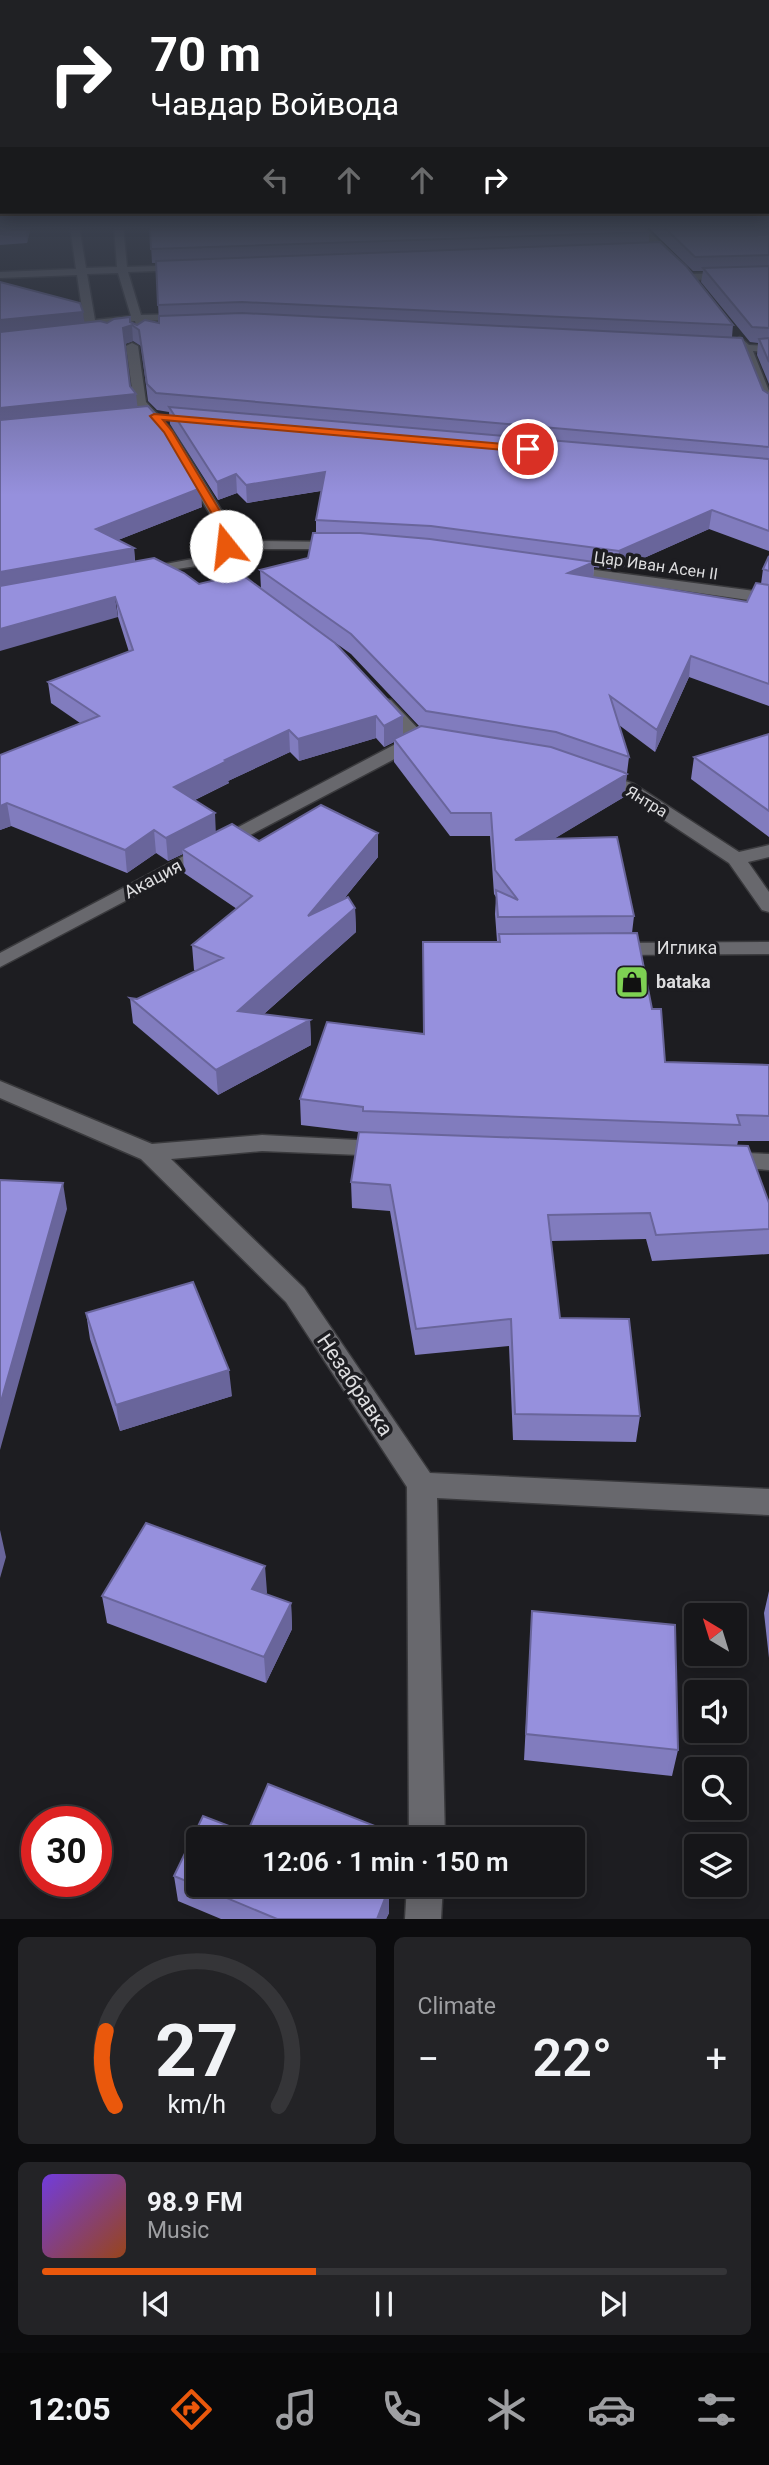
<!DOCTYPE html>
<meta charset="utf-8">
<style>
body{margin:0;font-family:Roboto,sans-serif;background:#232326;color:#f1f3f6;height:100vh;display:flex;flex-direction:column;font-size:26px;white-space:nowrap}
*{box-sizing:border-box;margin:0}
p{font-size:23px;color:#9e9fa2}
.icon{flex:none;width:38px;height:38px;fill:none;stroke:currentColor;stroke-width:2;stroke-linecap:round;stroke-linejoin:round}
.map{position:relative;height:1919px;overflow:hidden}
.sheet{display:flex;flex-direction:column;gap:18px;padding:18px;background:#0c0c0e;flex:1}
.sheet>*{flex:none}
.top-card{position:absolute;left:0px;top:0px;width:770px;height:214px;box-shadow:0 4px 18px #0003,0 0 0 2px #353538;background:#202124;color:#fff;overflow:hidden}
.needle{width:46px;rotate:322deg}
.tools{position:absolute;left:684px;top:1603px;display:grid;gap:14px}
.tools a{display:grid;place-items:center;width:63px;height:63px;border-radius:7px;background:#161619;box-shadow:0 4px 18px #0003,0 0 0 2px #353538;font-size:35px}
.speed{position:absolute;left:21px;top:1806px;display:flex;gap:14px;font-size:35px;font-weight:700;text-align:center}
.speed>*{display:grid;place-content:center;width:91px;height:91px;border-radius:50%;background:#161619;box-shadow:0 4px 18px #0003,0 0 0 2px #353538;line-height:1}
.speed .limit{border:10px solid #d22;background:#fff;color:#111}
.pin{position:absolute;display:grid;place-items:center;width:60px;height:60px;color:#fff;margin:-30px;border:4px solid #fff;border-radius:50%;box-shadow:0 2px 7px #0007}
.me{position:absolute;width:77px;margin:-38px;rotate:344deg;stroke-linejoin:round;filter:drop-shadow(0 0 5px #0008)}
.turn{display:flex;align-items:center;gap:24px;height:147px;padding:0 35px;font-size:32px}
.turn .icon{width:91px;height:91px;stroke-width:2.5}
.turn b{display:block;font-size:49px;line-height:60px}
.lanes{display:flex;align-items:center;height:66px;padding:0 35px;background:#0003;justify-content:center;gap:35px;direction:ltr}
.lanes .off{opacity:.35}
.big{font-size:52px;font-weight:600;line-height:1.1}
.sheet .widget{flex:1;display:flex;flex-direction:column;justify-content:center;gap:10px;min-width:0;padding:0 24px;border-radius:10px;background:#232326}
.sheet .dial{align-items:center;gap:0}
.dial svg{height:182px;overflow:visible;fill:none;stroke:#353538;stroke-width:7;stroke-linecap:round;text-anchor:middle}
.dial text{fill:#f1f3f6;stroke:none}
.song{display:flex;align-items:center;gap:21px}
.cover{width:84px;height:84px;border-radius:10px;background:linear-gradient(135deg,hsl(260 70% 55%),hsl(20 70% 35%))}
.played{height:7px;border-radius:4px;background:linear-gradient(90deg,#ea580c 40%,#353538 40%)}
.keys{display:flex;justify-content:space-around;direction:ltr}
.heat{display:flex;justify-content:space-between;align-items:center;font-size:38px;direction:ltr}
.sheet .tiles{flex:1;display:grid;gap:18px;grid-template-columns:1fr 1fr}
.widget:last-child{grid-column:span 2}
.trip{position:absolute;left:186px;top:1827px;width:399px;height:70px;border-radius:7px;background:#161619;box-shadow:0 4px 18px #0003,0 0 0 2px #353538;font-weight:600;line-height:70px;text-align:center}
.dock{display:flex;height:112px;justify-content:space-around;align-items:center;background:#09090a;color:#9e9fa2}
.dock .icon{width:49px;height:49px}
.dock .current{color:#ea580c}
.dock b{font-size:32px;color:#f1f3f6}
.map>svg:first-child{display:block}
</style>
<div class="map">
<svg width="769" height="1919" viewBox="0 0 769 1919">
<rect width="100%" height="100%" fill="#1d1d21"/>
<g fill="none" stroke-linecap="round" stroke-linejoin="round">
<defs>
<path id="street" d="M70 226H79L86 268 117 267 114 226H123L127 267 186 265 188 267 183 270 128 272 141 315 186 314 190 315V319L145 321 148 326 142 332 137 329 135 321 102 326 108 330 103 333 89 327 75 329 70 326 71 324 84 322 77 275 0 278V272L76 269ZM118 273 131 316 95 320 87 274Z
M634 226H644L677 259V263H671Z
M769 272V278L689 280 684 277 689 274Z
M740 337 749 345 769 346V352L753 351 769 391V410L763 406 742 351 718 349 712 346 718 343 737 344 735 340Z
M132 343 138 346 146 402 173 431 234 531 231 549 257 541 338 542 343 543V549H258L229 559 262 593 254 598 249 596 216 563 138 575 136 572 138 569 214 555 219 546 220 531 162 433 134 403 126 346Z
M565 566 769 593V603L560 573 558 570Z
M385 699 391 700 424 735 442 738 445 742 442 746 421 745 0 967V953L407 738 377 704Z
M600 772 634 784 739 852 769 845V857L748 862 769 892V912L762 910 729 863 622 792 594 781 591 777Z
M769 942V954L614 955 607 953 604 949 607 945 614 943Z
M0 1081 152 1144 262 1135 394 1142 397 1148 394 1154 385 1156 262 1151 171 1159 304 1288 430 1473 769 1489V1515L437 1498 445 1839H409L407 1487 286 1302 141 1159 0 1098Z
M725 1152 769 1154V1170L716 1166 713 1160 716 1154Z
M407 1885H443L441 1919H405Z"/>
</defs>
<use href="#street" stroke="#3a3a3d" stroke-width="3"/>
<use href="#street" fill="#68686d" fill-rule="evenodd"/>
</g>
<path fill="#817cbe" fill-rule="evenodd" d="M0 226H31L27 243 0 245Z
M150 226 649 232V242L733 325 732 337 763 390 769 394V551L709 529 617 570 594 567 593 577 747 602 761 584 763 569 769 556V706L689 677 655 752 619 725 629 757 624 797 555 838 634 916 632 933 652 1009 665 1062 769 1065V1141H738L737 1146 769 1203V1254L652 1261 646 1239 551 1241 560 1318 640 1416 636 1442 513 1440 509 1346 415 1355 390 1211 352 1208 351 1182 359 1132 301 1125 300 1099 423 1034V942H499L497 941 495 914 496 897 494 894 490 836H450L394 762V742L384 747 376 738 299 761 290 752 228 781 229 783 195 800 216 832 259 841 378 833V857L343 900 355 908 356 932 264 1014 310 1020 311 1045 218 1095 133 1023 130 998 137 999 196 971 194 970 192 945 237 909 184 873 183 854 168 861 156 853 127 873 11 826 0 830V755L80 723 51 703 48 682 129 652 118 617 84 323 130 322 137 325 159 323 156 263H152ZM133 341 141 346 148 401 157 410 169 412 170 424 218 500 237 493 247 503 321 491 316 520V533L308 558 260 570 261 589 199 584 135 561 134 548 118 540 202 507 137 407 130 386 125 344ZM305 621 351 654 419 726 403 735V716Z
M647 226H769V384L757 355 758 343 750 342 701 282 703 271H693Z
M769 734V837L691 779 694 757Z
M86 1313 232 1396 120 1431 90 1339Z
M769 1591V1658L764 1613Z
M267 1592 266 1594 291 1603 292 1629 266 1683 107 1623 102 1596Z
M532 1611 678 1750 672 1776 524 1760Z
M268 1784 380 1828V1839H198V1885H380L389 1888V1913L386 1919H221L178 1901 174 1876 203 1816 247 1833Z"/>
<path fill="#69659b" d="M26 226H31L27 243 26 229Z
M83 312 85 327 0 336V320Z
M132 325 133 341 125 344 123 328Z
M136 394 138 411 0 425V408Z
M325 472 326 490 247 503 246 485Z
M236 474 237 493 218 500 217 482Z
M201 488 202 507 98 548 96 529Z
M712 510 709 529 617 570 619 551Z
M134 548 135 567 0 592V572Z
M594 562 593 581 568 573Z
M115 597 118 617 0 651V629Z
M691 656 689 677 655 752 657 730Z
M376 716V738L299 761 298 739Z
M403 716V737L394 739V742L384 747V726Z
M289 730 290 752 228 781 229 783 176 809 174 787 225 760Z
M627 774 624 797 514 863 515 840Z
M7 803 11 826 0 830V806Z
M215 813 216 836 182 849 183 854 168 861 166 838Z
M154 830 156 853 127 873 125 850Z
M378 833V857L309 941 308 916Z
M355 908 356 932 239 1036 238 1011Z
M310 1020 311 1045 218 1095 216 1070Z
M63 1183 67 1209 0 1450V1405Z
M229 1370 232 1396 120 1431 116 1405Z
M0 1530 6 1557 0 1578Z
M265 1566 267 1592 255 1615 252 1589Z
M291 1603 292 1629 266 1683 264 1657Z
M380 1828V1839H376Z
M389 1888V1913L386 1919H377Z"/>
<path fill="#9690dd" stroke="#69659b" stroke-width="2" d="M0 226H26V229L0 231Z
M150 226H645L649 232 151 249Z
M663 226H769V255L695 257Z
M660 242 686 266 733 325 242 302 158 305 156 261Z
M769 266V328L752 327 703 268Z
M0 282 80 303 83 312 0 320Z
M242 313 742 338 763 390 769 394V447L156 393 147 384 139 330 132 325 123 328 130 386 136 394 0 408V332L100 321 107 323 114 319 130 317V322L137 325 145 320 159 323V316Z
M769 338V362L759 339Z
M148 406 158 417 201 488 96 529 134 548 0 572V420Z
M169 407 769 459V531L712 510 619 551 431 526 316 520 325 472 246 485 236 474 217 482Z
M313 533H360L430 539 594 562 568 573 747 602 756 583 769 585V684L691 656 657 730 610 696 629 757 556 732 426 711 351 634 260 570 308 558Z
M769 556V571L763 569Z
M154 558 184 573 199 584 241 574 335 643 403 716 384 726 376 716 298 739 289 730 225 760 227 761 174 787 215 813 166 838 154 830 125 850 7 803 0 806V755L99 716 48 682 133 650 115 597 0 629V586Z
M421 726 551 747 623 772 627 774 515 840 617 837 634 916 498 917 496 890 518 900 495 870 491 813H451L394 739Z
M769 734V811L694 757Z
M321 805 378 833 308 916 348 897 355 908 238 1011 310 1020 216 1070 130 998 137 999 223 958 192 945 252 896 182 849 232 824 259 841Z
M637 933 652 1009H661L665 1062 769 1065V1116L737 1115 740 1125 363 1111V1107L300 1099 327 1022 424 1034 423 942H500L499 934Z
M359 1132 748 1146 769 1203V1229L656 1235 650 1213 548 1215 560 1318 629 1319 640 1416 515 1414 511 1319 416 1329 390 1185 351 1182Z
M0 1180 63 1183 0 1405Z
M193 1282 229 1370 116 1405 86 1313Z
M146 1523 265 1566 252 1589 291 1603 264 1657 102 1596Z
M532 1611 675 1625 678 1750 526 1734Z
M268 1784 380 1828 376 1839H198V1885H380L389 1888 377 1919H277L174 1876 203 1816 247 1833Z"/>
<linearGradient id="sky" x2="0" y2="1"><stop stop-color="#101012"/><stop offset="0.46" stop-color="#3a404e"/><stop offset="1" stop-color="#3a404e" stop-opacity="0"/></linearGradient>
<rect width="769" height="495" fill="url(#sky)"/>
<path fill="#ea580c" stroke="#983908" stroke-width="2" d="M154 414 528 446 533 449 528 452 163 420 172 431 232 531 231 546 226 549 221 546 222 531 164 432 150 416Z"/>
<defs>
<symbol id="shop-square" viewBox="-11 -11 22 22"><rect x="-9" y="-9" width="18" height="18" rx="4" fill="#7ed153" stroke="#1d1d21"/><path d="M-5-2.5h2.3a2.7 3.5 0 0 1 5.4 0H5L5.5 6h-11ZM-1.5-2.5h3a1.5 2.3 0 0 0-3 0Z" fill="#111"/></symbol>
</defs>
<g fill-rule="evenodd">
<use href="#shop-square" x="613" y="963" width="38" height="38"/>
</g>
<g text-anchor="middle" stroke-width="7" stroke-linejoin="round" paint-order="stroke">
<g font-size="16" fill="#dddddf" stroke="#1d1d21">
<text transform="translate(656 565) rotate(8)" y="6">Цар Иван Асен II</text>
<text transform="translate(647 801) rotate(31)" y="6">Янтра</text>
</g>
<g font-size="18" fill="#dddddf" stroke="#1d1d21">
<text transform="translate(153 879) rotate(-28)" y="6">Акация</text>
<text x="687" y="954">Иглика</text>
</g>
<g font-size="18" font-weight="bold" fill="#dddddf" stroke="#1d1d21" text-anchor="start">
<text x="656" y="988">bataka</text>
</g>
<g font-size="21" fill="#dddddf" stroke="#1d1d21">
<text transform="translate(355 1385) rotate(56)" y="7">Незабравка</text>
</g>
</g>
</svg>
<div class="tools">
<a><svg class="needle" viewBox="-14 -14 28 28"><path d="M0-13l5 13h-10z" fill="#e53935"/><path d="M0 13l5-13h-10z" fill="#9e9fa2"/></svg></a>
<a><svg class="icon" aria-label="sound" viewBox="0 0 24 24"><path d="M4 9h4l5-4v14l-5-4H4zM17 9q2 3 0 6"/></svg></a>
<a><svg class="icon" aria-label="search" viewBox="0 0 24 24"><circle cx="10" cy="10" r="6"/><path d="M15 15l6 6"/></svg></a>
<a><svg class="icon" aria-label="layers" viewBox="0 0 24 24"><path d="M12 4l9 5-9 5-9-5zM3 14l9 5 9-5"/></svg></a>
</div>
<div class="speed"><div class="limit">30</div></div>
<div class="pin" style="left:528px;top:449px;background:#d93025"><svg class="icon" aria-label="arrive" viewBox="0 0 24 24"><path d="M6 21V4h12l-3 4 3 4H6"/></svg></div>
<svg class="me" style="left:226px;top:546px" viewBox="-20 -20 40 40"><circle r="19" fill="#fff"/><path d="M0-13L10 11 0 6-10 11z" fill="#ea580c"/></svg>
<div class="trip">12:06 · 1 min · 150 m</div>
<div class="top-card">
<div class="turn"><svg class="icon" aria-label="right" viewBox="0 0 24 24"><path d="M7 20v-9h11M14 6l5 5-5 5"/></svg><div><b>70 m</b>Чавдар Войвода</div></div>
<div class="lanes"><svg class="icon off" aria-label="left" viewBox="0 0 24 24"><path d="M17 20v-9H6M10 6l-5 5 5 5"/></svg><svg class="icon off" aria-label="ahead" viewBox="0 0 24 24"><path d="M12 20V5M6 11l6-6 6 6"/></svg><svg class="icon off" aria-label="ahead" viewBox="0 0 24 24"><path d="M12 20V5M6 11l6-6 6 6"/></svg><svg class="icon" aria-label="right" viewBox="0 0 24 24"><path d="M7 20v-9h11M14 6l5 5-5 5"/></svg></div>
</div>
</div>
<section class="sheet">
<div class="tiles">
<div class="widget dial"><svg viewBox="0 0 100 80">
<path d="M14 69A42 42 0 1 1 86 69"/>
<path d="M14 69A42 42 0 0 1 10 36" stroke="#ea580c"/>
<text x="50" y="56" font-size="32" font-weight="700">27</text>
<text x="50" y="72" font-size="11">km/h</text>
</svg></div>
<div class="widget"><p>Climate</p>
<div class="heat"><a>−</a><b class="big">22°</b><a>+</a></div>
</div>
<div class="widget">
<div class="song"><i class="cover"></i><div><b>98.9 FM</b><p>Music</p></div></div>
<div class="played"></div>
<div class="keys"><svg class="icon" aria-label="previous" viewBox="0 0 24 24"><path d="M18 5L8 12l10 7zM5 5v14"/></svg><svg class="icon" aria-label="pause" viewBox="0 0 24 24"><path d="M8 5v14M16 5v14"/></svg><svg class="icon" aria-label="next" viewBox="0 0 24 24"><path d="M6 5l10 7-10 7zM19 5v14"/></svg></div>
</div>
</div>
</section>
<nav class="dock">
<b>12:05</b>
<svg class="icon current" aria-label="directions" viewBox="0 0 24 24"><path d="M12 3l9 9-9 9-9-9zM9 14v-3h6M13 9l2 2-2 2"/></svg>
<svg class="icon" aria-label="music" viewBox="0 0 24 24"><path d="M9 18V5l10-2v13"/><circle cx="6" cy="18" r="3"/><circle cx="16" cy="16" r="3"/></svg>
<svg class="icon" aria-label="phone" viewBox="0 0 24 24"><path d="M5 4h4l2 5-3 2q2 4 5 5l2-3 5 2v4C11 20 4 13 5 4z"/></svg>
<svg class="icon" aria-label="climate" viewBox="0 0 24 24"><path d="M12 3v18M4 7l16 10M4 17L20 7"/></svg>
<svg class="icon" aria-label="car" viewBox="0 0 24 24"><path d="M5 17H2v-5l4-1 3-4h7l3 4 3 1v5h-3M9 17h6M6 11h13"/><circle cx="7" cy="17" r="2"/><circle cx="17" cy="17" r="2"/></svg>
<svg class="icon" aria-label="filters" viewBox="0 0 24 24"><path d="M4 7h16M4 17h16"/><circle cx="9" cy="7" r="2"/><circle cx="15" cy="17" r="2"/></svg>
</nav>
